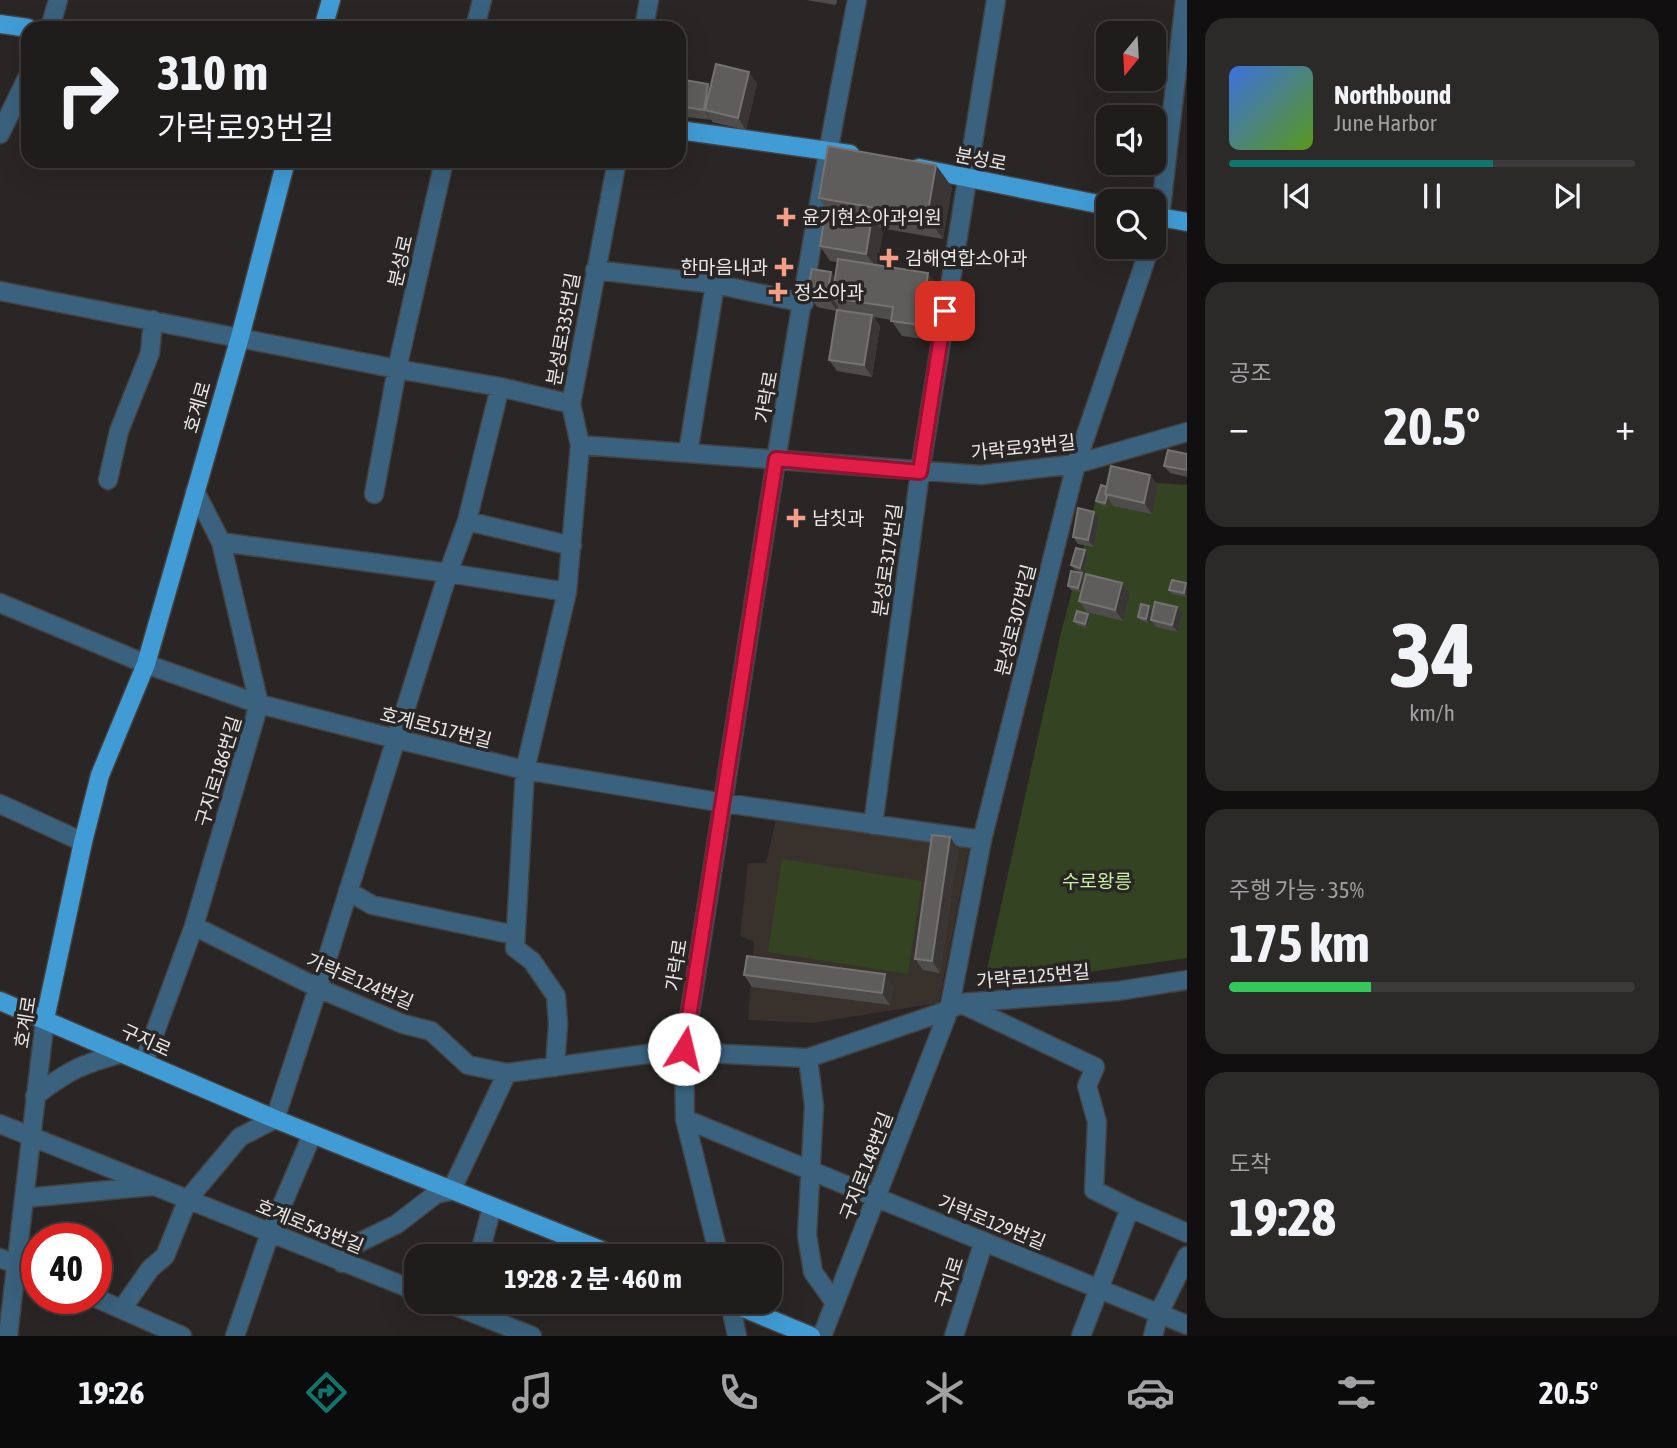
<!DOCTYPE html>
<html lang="ko">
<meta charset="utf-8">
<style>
body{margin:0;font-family:"Asap Condensed","Noto Sans KR",sans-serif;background:#2c2929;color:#f1f3f6;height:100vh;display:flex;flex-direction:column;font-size:26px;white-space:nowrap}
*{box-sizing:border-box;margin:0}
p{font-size:23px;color:#a1a1a3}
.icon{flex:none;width:38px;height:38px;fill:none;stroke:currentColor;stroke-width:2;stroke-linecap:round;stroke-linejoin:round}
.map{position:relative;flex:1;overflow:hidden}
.details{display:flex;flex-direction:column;gap:18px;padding:18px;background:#110f0f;width:490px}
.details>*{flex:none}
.hud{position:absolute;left:21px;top:21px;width:665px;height:147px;border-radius:21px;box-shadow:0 7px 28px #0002,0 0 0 2px #3c3a3b;background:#1f1c1c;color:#f1f3f6;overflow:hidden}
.needle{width:46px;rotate:198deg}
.tools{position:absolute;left:1096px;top:21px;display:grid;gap:14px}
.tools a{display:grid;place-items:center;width:70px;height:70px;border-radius:14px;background:#1f1c1c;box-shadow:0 7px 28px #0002,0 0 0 2px #3c3a3b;font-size:35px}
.speed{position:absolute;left:21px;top:1223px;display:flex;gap:14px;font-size:35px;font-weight:700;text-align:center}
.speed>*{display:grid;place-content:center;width:91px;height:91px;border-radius:50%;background:#1f1c1c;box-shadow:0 7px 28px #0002,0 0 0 2px #3c3a3b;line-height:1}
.speed .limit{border:10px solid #d22;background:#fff;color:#111}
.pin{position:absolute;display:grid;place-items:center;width:60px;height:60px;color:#fff;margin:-30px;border-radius:14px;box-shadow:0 4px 10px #0006}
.me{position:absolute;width:77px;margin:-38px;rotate:9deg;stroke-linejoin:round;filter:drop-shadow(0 0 5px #0008)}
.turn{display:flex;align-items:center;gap:24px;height:147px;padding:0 21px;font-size:32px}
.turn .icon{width:91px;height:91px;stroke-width:2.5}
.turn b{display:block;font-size:49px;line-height:60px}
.big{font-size:52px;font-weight:700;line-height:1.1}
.details .widget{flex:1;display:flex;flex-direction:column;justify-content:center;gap:10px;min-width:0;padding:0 24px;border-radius:21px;background:#2c2929}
.details .dial{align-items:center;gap:0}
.dial b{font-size:91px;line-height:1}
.song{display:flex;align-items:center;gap:21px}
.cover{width:84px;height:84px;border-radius:10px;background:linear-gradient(135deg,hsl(220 70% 55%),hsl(90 70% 35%))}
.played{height:7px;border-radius:4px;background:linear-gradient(90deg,#0f766e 65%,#3c3a3b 65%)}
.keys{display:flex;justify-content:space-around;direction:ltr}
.heat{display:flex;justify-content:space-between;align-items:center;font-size:38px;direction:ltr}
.charge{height:10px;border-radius:5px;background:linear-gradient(90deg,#34c759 35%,#3c3a3b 0)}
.trip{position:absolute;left:404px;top:1244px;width:378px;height:70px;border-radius:21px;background:#1f1c1c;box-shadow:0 7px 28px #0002,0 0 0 2px #3c3a3b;font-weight:700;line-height:70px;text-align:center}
.dock{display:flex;height:112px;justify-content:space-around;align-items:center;background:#0c0b0b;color:#a1a1a3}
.dock .icon{width:49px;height:49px}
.dock .active{color:#0f766e}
.dock b{font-size:32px;color:#f1f3f6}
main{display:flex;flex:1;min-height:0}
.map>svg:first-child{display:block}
</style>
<main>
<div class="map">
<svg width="1187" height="1336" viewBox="0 0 1187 1336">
<rect width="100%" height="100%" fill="#292625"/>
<path fill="#38312c" d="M776 819 969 848 939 1003 812 1023 748 1020 754 942 740 936 748 863H766Z"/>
<path fill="#344422" d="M1115 480 1187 485V958L1054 977 985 978 1061 633 1095 503Z
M782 859 922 881 908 974 768 952Z"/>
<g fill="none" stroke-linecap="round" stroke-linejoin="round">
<defs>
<path id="minor" d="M50 28 58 0
M475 28 482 0
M644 28 649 0
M0 134 28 76
M1153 238 1160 217 1185 0
M595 270 715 284
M0 291 397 369 500 387 571 404
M580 445 981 475 1076 464 1187 432
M688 453 715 284 804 303
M108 480 119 431 150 353 153 320
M374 494 397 369 444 161
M467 521 572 546
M221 542 448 573 567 592
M0 603 146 664 259 704 396 739 525 770 724 803 982 840
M0 804 83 842
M873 825 920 472 996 0
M348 891 372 905 515 935
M194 926 318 988 403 1024 431 1031 468 1065 507 1073 684 1049 725 1054 808 1058 949 1010 961 1003 1118 991 1187 980
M964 1005 1095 1067 1087 1086 1097 1122 1094 1190 1130 1208 1081 1336
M808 1058 814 1106 807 1235 813 1272 835 1303
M144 1062 194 926 259 704 221 542 195 491
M555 1067 558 1024 556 996 532 961 515 948 525 770 567 592 580 445 571 404 617 161
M35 1096C69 1070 82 1064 123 1053
M685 1119 1187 1325
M0 1124 416 1291
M25 1198 153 1186
M1130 1208 1187 1233
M479 1256 492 1207
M719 1256 685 1119 684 1049C741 699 788 348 857 0
M0 1258 37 1273
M342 1263 350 1247 397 1224 436 1194 451 1191 507 1073
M96 1298 182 1336
M445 1302 532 1336
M730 1302 737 1336
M122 1309 150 1269 165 1256 188 1199 240 1137 275 1119 318 988 448 573 467 521 500 387
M8 1336 45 1019
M235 1336 270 1233 312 1135
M822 1336 949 1010 982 840 1076 464 1150 247
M954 1336 984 1241
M1153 1336 1159 1313 1187 1256"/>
<path id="major" d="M0 24 28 28
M323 28 331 0
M679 130 850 154
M919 168 1108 206
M1153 216 1187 222
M0 1001 275 1119 616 1256
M45 1019 83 842 100 775 146 664 240 337 286 161
M729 1302 811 1336"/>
</defs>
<use href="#minor" stroke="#444140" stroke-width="21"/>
<use href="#major" stroke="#444140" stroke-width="21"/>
<use href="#minor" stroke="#3a627e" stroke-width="18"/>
<use href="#major" stroke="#419cd5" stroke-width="18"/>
</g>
<path fill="#4f4d4b" d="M806 0H837L836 5Z
M679 79 708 84 710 87 757 83 746 130 712 122V120L679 116Z
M952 187 943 239 880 228 883 232 877 265 939 287 931 340 902 336 891 320 874 317 880 326 872 377 837 371 829 360 836 311 817 307 807 292 835 278 838 262 830 261 820 246 827 210 819 198Z
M1187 454V477L1170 473 1164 466Z
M1150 475 1158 486 1152 514 1113 506 1109 500 1107 507 1099 504 1096 501 1107 487Z
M1094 512 1099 519 1094 547 1078 544 1073 537Z
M1085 550 1088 554 1083 572 1074 569 1071 565Z
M1082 573 1084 576 1081 592 1071 590 1068 586Z
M1122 583 1130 594 1123 621 1087 612 1079 601Z
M1186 583 1187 597 1172 594 1169 590Z
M1149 606 1152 610 1149 623 1140 620 1138 617Z
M1088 614 1090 617 1087 628 1077 625 1074 621Z
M1182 614 1178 632 1156 627 1151 620Z
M958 848 940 973 923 970 915 959Z
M744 975 893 986 890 1005 752 987Z"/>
<path fill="#393635" d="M749 72 757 83 746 130 738 118Z
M708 84 716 96 705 110 711 121 704 110Z
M936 165 952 187 943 239 927 217Z
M872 217 883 232 877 268 866 254Z
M831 272 842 287 832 298 838 306 837 311 827 296Z
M928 273 939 287 931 340 920 325Z
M872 315 880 326 872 377 864 365Z
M1150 475 1158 486 1152 514 1144 503Z
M1107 496 1109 500 1107 507 1105 503Z
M1094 512 1099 519 1094 547 1088 540Z
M1085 550 1088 554 1083 572 1080 568Z
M1082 573 1084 576 1081 592 1078 588Z
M1122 583 1130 594 1123 621 1115 610Z
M1186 583 1187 584V597L1184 593Z
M1149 606 1152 610 1149 623 1146 619Z
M1177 607 1182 614 1178 632 1172 625Z
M1088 614 1090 617 1087 628 1085 624Z
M950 837 958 848 940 973 932 961Z
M885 974 893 986 890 1005 882 993Z"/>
<path fill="#5f5d5b" stroke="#747371" stroke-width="2" d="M716 64 749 72 738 118 705 110Z
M679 79 708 84 704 110 679 106Z
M828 146 936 165 927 217 819 198Z
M826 209 872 217 866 254 820 246Z
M838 259 928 273 920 325 891 321 893 307 832 298Z
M812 269 831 272 827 296 807 292Z
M837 310 872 315 864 365 829 360Z
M1168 450 1187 454V470L1164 466Z
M1111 466 1150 475 1144 503 1105 494Z
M1101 485 1107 487 1105 494 1107 496 1105 503 1096 501Z
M1078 508 1094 512 1088 540 1073 537Z
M1076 548 1085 550 1080 568 1071 565Z
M1071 571 1082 573 1078 588 1068 586Z
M1086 574 1122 583 1115 610 1079 601Z
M1172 580 1186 583 1184 593 1169 590Z
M1155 602 1177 607 1172 625 1151 620Z
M1141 604 1149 606 1146 619 1138 617Z
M1077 611 1088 614 1085 624 1074 621Z
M932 835 950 837 932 961 915 959Z
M747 956 885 974 882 993 744 975Z"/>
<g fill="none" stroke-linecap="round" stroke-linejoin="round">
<defs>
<path id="route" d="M684 1049 776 459 920 472 945 311"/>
</defs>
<use href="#route" stroke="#92132f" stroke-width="18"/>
<use href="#route" stroke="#e11d48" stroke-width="12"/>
</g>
<g fill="#f49e88" stroke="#292625" stroke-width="2.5">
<path d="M782.5 206.5h7v7h7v7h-7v7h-7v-7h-7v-7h7z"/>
<path d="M885.5 247.5h7v7h7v7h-7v7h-7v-7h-7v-7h7z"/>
<path d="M780.5 256.5h7v7h7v7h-7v7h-7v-7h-7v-7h7z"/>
<path d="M774.5 281.5h7v7h7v7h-7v7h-7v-7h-7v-7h7z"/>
<path d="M792.5 507.5h7v7h7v7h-7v7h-7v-7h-7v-7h7z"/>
</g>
<g text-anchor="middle" stroke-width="7" stroke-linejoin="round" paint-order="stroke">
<g font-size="19" fill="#e8e7e6" stroke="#292625">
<text transform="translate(981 159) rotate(11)" y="7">분성로</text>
<text transform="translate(400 261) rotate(-77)" y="7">분성로</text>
<text transform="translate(563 329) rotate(-80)" y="7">분성로335번길</text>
<text transform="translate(766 397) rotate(-80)" y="7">가락로</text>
<text transform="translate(197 407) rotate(-74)" y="7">호계로</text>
<text transform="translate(1023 447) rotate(-6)" y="7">가락로93번길</text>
<text transform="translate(887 560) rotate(-82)" y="7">분성로317번길</text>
<text transform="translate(1015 620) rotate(-76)" y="7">분성로307번길</text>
<text transform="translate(436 727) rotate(14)" y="7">호계로517번길</text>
<text transform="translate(218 771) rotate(-73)" y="7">구지로186번길</text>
<text transform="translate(676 965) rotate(-81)" y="7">가락로</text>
<text transform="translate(1033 976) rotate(-5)" y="7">가락로125번길</text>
<text transform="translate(360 981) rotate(23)" y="7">가락로124번길</text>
<text transform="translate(25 1022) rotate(-81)" y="7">호계로</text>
<text transform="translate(146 1040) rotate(24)" y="7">구지로</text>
<text transform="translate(866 1166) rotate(-69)" y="7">구지로148번길</text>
<text transform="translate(992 1222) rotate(22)" y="7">가락로129번길</text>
<text transform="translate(310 1226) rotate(22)" y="7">호계로543번길</text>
<text transform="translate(949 1282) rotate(-72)" y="7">구지로</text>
</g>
<g font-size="19" fill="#e8e7e6" stroke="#292625" text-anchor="start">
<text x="802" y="224">윤기현소아과의원</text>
<text x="905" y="265">김해연합소아과</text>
<text x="768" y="274" text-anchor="end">한마음내과</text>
<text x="794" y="299">정소아과</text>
<text x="812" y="525">남칫과</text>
</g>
<g font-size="19" fill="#c9f1a1" stroke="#292625">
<text x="1097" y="888">수로왕릉</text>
</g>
</g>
</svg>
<div class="tools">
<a><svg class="needle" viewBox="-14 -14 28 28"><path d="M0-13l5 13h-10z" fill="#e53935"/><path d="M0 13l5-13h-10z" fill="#a1a1a3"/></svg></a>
<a><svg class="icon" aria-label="sound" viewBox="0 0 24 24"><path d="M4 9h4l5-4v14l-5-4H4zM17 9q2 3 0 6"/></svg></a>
<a><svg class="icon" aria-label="search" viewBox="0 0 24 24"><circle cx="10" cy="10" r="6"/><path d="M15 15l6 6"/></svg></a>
</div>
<div class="speed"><div class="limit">40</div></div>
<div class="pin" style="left:945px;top:311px;background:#d93025"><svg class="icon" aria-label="arrive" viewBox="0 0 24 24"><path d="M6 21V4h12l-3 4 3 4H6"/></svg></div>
<svg class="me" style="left:684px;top:1049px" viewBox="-20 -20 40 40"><circle r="19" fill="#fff"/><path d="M0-13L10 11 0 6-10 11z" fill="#e11d48"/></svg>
<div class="trip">19:28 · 2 분 · 460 m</div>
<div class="hud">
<div class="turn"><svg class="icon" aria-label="right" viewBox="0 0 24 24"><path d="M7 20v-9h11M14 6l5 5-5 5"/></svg><div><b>310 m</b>가락로93번길</div></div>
</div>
</div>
<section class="details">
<div class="widget">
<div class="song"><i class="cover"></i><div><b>Northbound</b><p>June Harbor</p></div></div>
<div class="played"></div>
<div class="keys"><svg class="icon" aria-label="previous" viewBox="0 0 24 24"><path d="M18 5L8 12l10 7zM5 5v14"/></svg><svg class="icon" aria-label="pause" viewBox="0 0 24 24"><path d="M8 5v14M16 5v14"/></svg><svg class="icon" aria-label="next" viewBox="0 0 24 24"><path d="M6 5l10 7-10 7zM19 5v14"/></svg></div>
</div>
<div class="widget"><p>공조</p>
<div class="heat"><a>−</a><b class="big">20.5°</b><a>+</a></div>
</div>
<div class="widget dial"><b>34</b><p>km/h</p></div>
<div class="widget"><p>주행 가능 · 35%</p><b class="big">175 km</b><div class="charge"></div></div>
<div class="widget"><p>도착</p><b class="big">19:28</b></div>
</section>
</main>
<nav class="dock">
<b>19:26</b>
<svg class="icon active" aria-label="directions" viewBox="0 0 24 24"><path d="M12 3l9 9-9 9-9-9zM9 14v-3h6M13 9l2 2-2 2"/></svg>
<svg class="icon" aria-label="music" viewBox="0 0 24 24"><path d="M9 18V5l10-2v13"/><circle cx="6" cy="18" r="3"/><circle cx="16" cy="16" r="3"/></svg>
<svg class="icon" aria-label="phone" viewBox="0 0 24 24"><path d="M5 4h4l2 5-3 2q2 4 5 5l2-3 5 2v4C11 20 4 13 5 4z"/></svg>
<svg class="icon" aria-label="climate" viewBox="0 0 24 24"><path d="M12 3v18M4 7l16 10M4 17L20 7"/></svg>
<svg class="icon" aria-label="car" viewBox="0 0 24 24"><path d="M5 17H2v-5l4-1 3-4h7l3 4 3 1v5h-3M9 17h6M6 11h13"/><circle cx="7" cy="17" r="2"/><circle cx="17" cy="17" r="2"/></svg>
<svg class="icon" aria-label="filters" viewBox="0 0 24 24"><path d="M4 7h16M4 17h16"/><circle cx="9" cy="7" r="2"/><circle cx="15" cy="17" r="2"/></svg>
<b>20.5°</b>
</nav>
